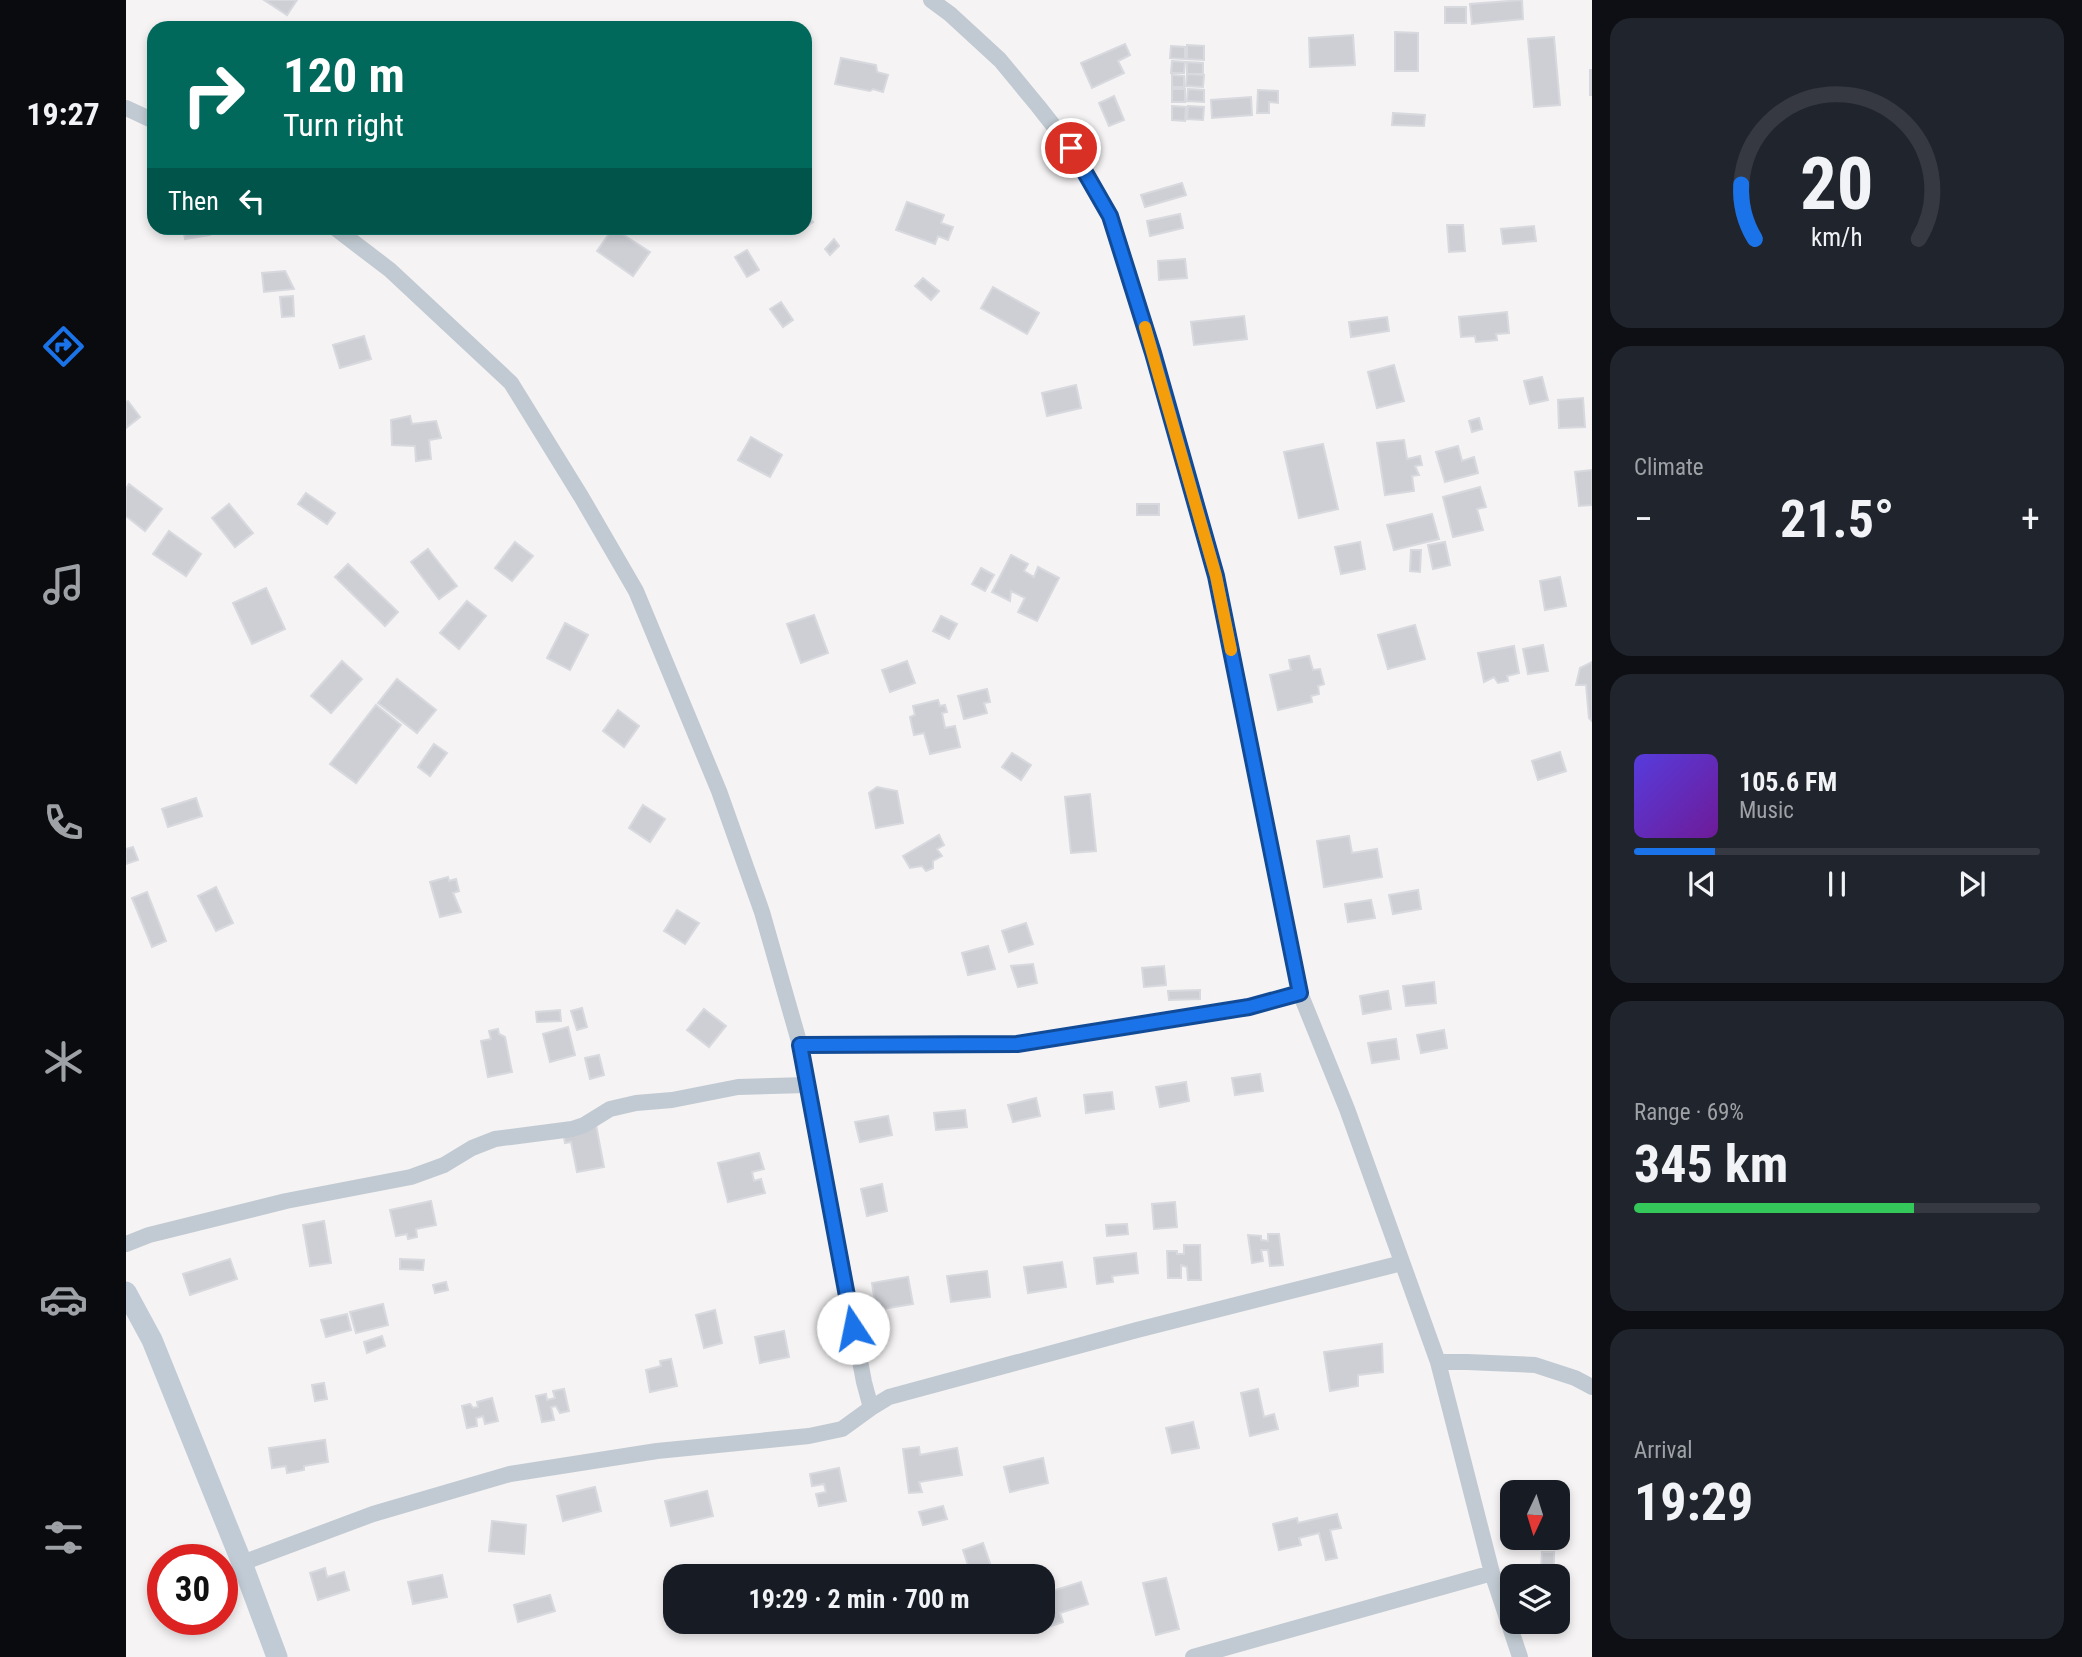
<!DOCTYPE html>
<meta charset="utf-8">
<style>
body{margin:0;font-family:"Roboto Condensed",sans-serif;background:#20242c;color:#f1f3f6;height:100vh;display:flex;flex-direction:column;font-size:26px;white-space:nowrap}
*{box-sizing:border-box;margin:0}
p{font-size:23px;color:#9ea1a6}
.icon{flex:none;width:38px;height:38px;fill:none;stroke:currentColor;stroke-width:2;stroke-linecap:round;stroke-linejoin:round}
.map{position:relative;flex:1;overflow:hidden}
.sheet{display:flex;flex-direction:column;gap:18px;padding:18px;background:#0d0f14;width:490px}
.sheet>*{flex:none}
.hud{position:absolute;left:21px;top:21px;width:665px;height:214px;border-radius:21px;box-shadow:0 4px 10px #0003;background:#00695c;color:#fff;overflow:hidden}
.needle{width:46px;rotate:184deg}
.controls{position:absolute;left:1374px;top:1480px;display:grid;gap:14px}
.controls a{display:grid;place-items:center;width:70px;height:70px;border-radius:14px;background:#171b24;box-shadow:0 4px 10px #0003;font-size:35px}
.speed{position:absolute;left:21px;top:1544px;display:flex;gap:14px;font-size:35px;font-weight:700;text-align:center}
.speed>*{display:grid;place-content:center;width:91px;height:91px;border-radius:50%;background:#171b24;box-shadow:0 4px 10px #0003;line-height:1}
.speed .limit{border:10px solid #d22;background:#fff;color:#111}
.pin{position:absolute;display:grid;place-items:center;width:60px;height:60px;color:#fff;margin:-30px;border:4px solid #fff;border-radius:50%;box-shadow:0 2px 7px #0007}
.me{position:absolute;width:77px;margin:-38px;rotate:349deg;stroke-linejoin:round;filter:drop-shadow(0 0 5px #0008)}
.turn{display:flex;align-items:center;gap:24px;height:147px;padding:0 21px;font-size:32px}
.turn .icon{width:91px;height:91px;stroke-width:2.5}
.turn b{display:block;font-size:49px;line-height:60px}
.then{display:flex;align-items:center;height:66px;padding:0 21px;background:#0003;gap:14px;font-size:26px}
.big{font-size:52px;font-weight:700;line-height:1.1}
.sheet .card{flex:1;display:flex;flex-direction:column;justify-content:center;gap:10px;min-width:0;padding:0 24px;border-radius:21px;background:#20242c}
.sheet .dial{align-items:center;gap:0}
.dial svg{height:182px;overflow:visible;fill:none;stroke:#363941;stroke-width:7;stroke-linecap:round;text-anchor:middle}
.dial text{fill:#f1f3f6;stroke:none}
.song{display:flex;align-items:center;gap:21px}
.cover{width:84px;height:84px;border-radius:10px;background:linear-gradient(135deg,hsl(250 70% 55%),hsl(280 70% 35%))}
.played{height:7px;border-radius:4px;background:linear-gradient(90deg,#1a73e8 20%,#363941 20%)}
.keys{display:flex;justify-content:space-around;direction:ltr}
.heat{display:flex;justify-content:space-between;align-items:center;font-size:38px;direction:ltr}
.charge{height:10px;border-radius:5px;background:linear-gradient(90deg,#34c759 69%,#363941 0)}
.trip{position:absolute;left:537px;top:1564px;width:392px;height:70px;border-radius:21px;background:#171b24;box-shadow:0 4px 10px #0003;font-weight:700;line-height:70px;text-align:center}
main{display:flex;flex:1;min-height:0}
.menu{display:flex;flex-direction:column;width:126px;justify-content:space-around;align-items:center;background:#090b0e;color:#9ea1a6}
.menu .icon{width:49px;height:49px}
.menu .current{color:#1a73e8}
.menu b{font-size:32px;color:#f1f3f6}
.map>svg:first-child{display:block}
</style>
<main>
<nav class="menu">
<b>19:27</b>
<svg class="icon current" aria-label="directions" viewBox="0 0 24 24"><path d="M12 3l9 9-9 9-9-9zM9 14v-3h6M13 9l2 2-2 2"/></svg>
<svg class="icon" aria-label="music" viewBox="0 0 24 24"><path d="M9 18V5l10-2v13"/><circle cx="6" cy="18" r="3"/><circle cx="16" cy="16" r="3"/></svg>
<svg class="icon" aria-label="phone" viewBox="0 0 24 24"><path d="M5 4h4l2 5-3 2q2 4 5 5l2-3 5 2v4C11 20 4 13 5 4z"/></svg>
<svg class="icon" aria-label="climate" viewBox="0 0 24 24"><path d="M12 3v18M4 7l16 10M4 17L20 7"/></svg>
<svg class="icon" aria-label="car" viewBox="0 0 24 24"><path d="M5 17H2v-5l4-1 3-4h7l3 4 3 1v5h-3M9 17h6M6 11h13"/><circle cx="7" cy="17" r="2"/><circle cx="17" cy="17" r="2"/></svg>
<svg class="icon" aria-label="filters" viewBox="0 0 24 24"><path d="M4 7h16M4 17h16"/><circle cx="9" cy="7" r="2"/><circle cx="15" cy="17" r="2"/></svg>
</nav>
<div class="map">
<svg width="1466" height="1657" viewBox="0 0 1466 1657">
<rect width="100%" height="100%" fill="#f5f3f3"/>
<path fill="#cdcfd5" stroke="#d7d9de" stroke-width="2" d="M138 0H171L161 15Z
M1396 0 1397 19 1346 24 1344 4Z
M1319 7H1340V23H1319Z
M1269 32 1292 33V71H1269Z
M1227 35 1229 65 1184 67 1183 38Z
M1428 37 1434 105 1408 107 1402 39Z
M999 44 1004 55 992 61 998 73 966 88 955 63Z
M1061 45 1078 46V60L1061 59Z
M1045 46 1059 47V59L1044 58Z
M715 58 750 65 751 72 762 75 757 92 747 89 744 91 709 84Z
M1046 61 1059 62 1058 73H1045Z
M1061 62 1077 63V74H1061Z
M1464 70H1466V95H1464Z
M1061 74 1078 75 1077 87 1060 86Z
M1046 75 1058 76V87H1046Z
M1046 89H1059V102H1046Z
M1062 89 1078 90V102L1061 101Z
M1132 90 1152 91V103L1143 102V113H1131Z
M988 96 998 120 983 126 973 103Z
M1125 97 1126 115 1086 118 1085 100Z
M1046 106 1060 107 1059 121 1046 120Z
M1062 106 1078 107 1077 120 1061 119Z
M1267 113 1299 115 1298 126 1266 125Z
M1056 183 1060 195 1019 207 1015 195Z
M781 202 818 215 815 223 827 227 822 240 812 236 809 244 770 230Z
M679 212 687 222 680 227H679Z
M1054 214 1057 228 1024 236 1021 221Z
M1321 225H1337L1339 251 1323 252Z
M1408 226 1410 241 1377 244 1375 229Z
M57 228H82L84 235 59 239Z
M487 228 524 252 507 276 471 251Z
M708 239 713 246 704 255 699 249Z
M621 250 633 270 621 277 609 257Z
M1059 259 1061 278 1033 280 1032 261Z
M159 271 168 289 138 292 136 273Z
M797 278 813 291 805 300 789 286Z
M867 287 913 313 901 334 855 308Z
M167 296 168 316 156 317 154 297Z
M655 302 667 320 657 327 644 309Z
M1381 312 1383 333 1370 334 1371 340 1350 342 1349 336 1335 337 1333 317Z
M1118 316 1121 339 1068 345 1065 322Z
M1261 317 1263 331 1225 337 1223 322Z
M238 336 245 359 214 368 207 345Z
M1268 365 1278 401 1251 408 1242 372Z
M1416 377 1422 400 1404 404 1398 381Z
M950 385 955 408 921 416 916 393Z
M1457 398 1459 427 1433 428 1432 400Z
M2 401 14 417 0 428V402Z
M284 416 286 424 310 421 315 438 303 440 305 459 290 461 289 446 266 445 265 420Z
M1353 418 1356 429 1346 432 1343 421Z
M625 437 656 455 644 477 612 460Z
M1278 440 1281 459 1294 456 1296 465 1289 466 1293 475 1286 476 1288 491 1259 495 1251 443Z
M1197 444 1212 509 1173 518 1158 452Z
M1332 446 1336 461 1348 457 1352 473 1319 482 1310 452Z
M1466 470V505L1453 506 1449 472Z
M3 484 36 509 19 531 0 516V489Z
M1354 487 1360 507 1351 509 1357 530 1327 537 1317 497Z
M180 493 209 513 201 524 172 504Z
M103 504 127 533 109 547 86 518Z
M1011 504H1033V515H1011Z
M1306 514 1313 539 1268 550 1261 525Z
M43 531 75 554 60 576 27 554Z
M389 542 407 556 386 581 369 568Z
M1234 542 1239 569 1215 574 1209 547Z
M1319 542 1324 565 1307 569 1302 545Z
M302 549 331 586 313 599 285 562Z
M1285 550H1295L1294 572 1284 571Z
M885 555 902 564 898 571 908 577 912 567 933 578 911 621 892 612 899 598 885 591 884 601 866 592Z
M222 564 272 612 259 626 209 577Z
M855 568 868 575 859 591 846 584Z
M1434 577 1440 606 1419 610 1414 581Z
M140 588 159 629 126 644 107 603Z
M341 601 360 616 333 649 314 633Z
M688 615 702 653 675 663 661 624Z
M815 616 831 624 823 639 807 631Z
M439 623 462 635 444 670 421 658Z
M1289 625 1299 659 1262 669 1252 635Z
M1417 645 1422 671 1402 674 1397 649Z
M1388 646 1393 673 1381 676 1382 681 1372 683 1368 677 1358 682 1352 653Z
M1183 656 1187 670 1194 669 1198 684 1192 686 1193 694 1185 696 1186 702 1152 710 1144 675 1165 670 1163 660Z
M216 661 236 679 205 713 185 696Z
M781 661 789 683 764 692 756 670Z
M1466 662V721L1463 718 1460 685H1450L1454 668Z
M271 679 310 710 291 733 252 703Z
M861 689 864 702 858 703 861 713 838 719 832 696Z
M812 700 814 706 819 705 821 712 816 713 819 728 829 726 834 747 804 754 798 733 788 735 784 717 789 715 787 706Z
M250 705 275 725 230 783 204 764Z
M492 710 513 726 498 747 477 731Z
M308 744 321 753 304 776 292 767Z
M1434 752 1440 771 1412 780 1406 761Z
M886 753 905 765 895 780 876 767Z
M751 787 771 791 777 823 750 828 743 793Z
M964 794 970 851 945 853 939 797Z
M70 798 76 816 42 827 36 809Z
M517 805 539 819 524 842 503 828Z
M813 835 818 845 811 849 816 856 807 861V868L800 871 796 866 784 868 777 856Z
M1223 836 1226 853 1251 849 1256 877 1198 887 1191 841Z
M7 847 12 860 0 864V849Z
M322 877 323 881 330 879 333 891 327 893 335 912 314 917 304 882Z
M90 887 107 923 90 931 72 896Z
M1292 890 1295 909 1267 914 1263 895Z
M21 892 40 941 26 947 6 898Z
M1245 900 1249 918 1222 922 1219 904Z
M551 910 573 923 559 944 538 931Z
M900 923 907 944 883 952 876 931Z
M862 946 869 969 842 975 836 953Z
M907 964 911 983 892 987 885 966Z
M1038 966 1040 985 1018 987 1016 968Z
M1308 982 1310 1003 1280 1006 1277 986Z
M1074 990V999L1043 1000 1042 991Z
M1262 991 1265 1009 1237 1014 1234 996Z
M456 1008 461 1027 451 1030 445 1011Z
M578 1009 600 1026 583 1047 561 1030Z
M434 1010 435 1021 411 1022 410 1012Z
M442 1027 449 1055 424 1062 417 1034Z
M372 1029 373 1034 379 1037 386 1072 362 1077 355 1041 365 1039 363 1031Z
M1318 1030 1321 1048 1295 1053 1291 1035Z
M1270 1039 1273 1059 1246 1063 1242 1043Z
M473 1055 478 1075 464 1079 459 1058Z
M1134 1074 1137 1091 1109 1095 1106 1078Z
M1060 1082 1063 1101 1034 1107 1030 1087Z
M986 1092 988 1109 960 1113 958 1095Z
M910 1098 914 1116 887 1122 882 1105Z
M839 1110 841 1127 810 1130 808 1113Z
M762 1116 766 1135 734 1142 729 1122Z
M470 1125 478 1167 451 1172 445 1142 439 1143 437 1131Z
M633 1153 638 1169 626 1172 628 1181 635 1179 639 1193 602 1202 592 1163Z
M756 1184 761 1211 741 1216 735 1189Z
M305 1201 310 1225 290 1229 291 1237 282 1239 281 1234 270 1236 264 1210Z
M1049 1202 1051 1227 1028 1229 1026 1204Z
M198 1221 205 1263 184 1266 177 1225Z
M1001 1224 1002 1234 981 1236 980 1225Z
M1142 1234H1153L1157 1265 1144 1266 1142 1250H1135L1137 1261 1126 1263 1122 1235 1135 1236V1240L1142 1241Z
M1058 1245H1074L1075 1280H1062L1061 1267 1055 1265V1278H1042L1041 1251H1051V1254H1058Z
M1010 1253 1012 1273 986 1276 987 1282 971 1284 968 1258Z
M104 1259 111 1279 64 1295 57 1274Z
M274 1259 298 1260 297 1270 274 1269Z
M936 1262 940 1287 902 1293 898 1267Z
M861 1271 864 1297 825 1302 821 1276Z
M782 1277 787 1304 750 1310 746 1283Z
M320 1282 322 1290 309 1293 307 1285Z
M257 1304 262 1325 230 1333 224 1312Z
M589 1310 596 1343 578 1348 570 1315Z
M221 1314 225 1330 200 1337 195 1320Z
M658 1331 663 1357 634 1363 629 1337Z
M256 1336 259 1346 241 1353 238 1342Z
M1256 1344 1257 1372 1232 1375V1386L1204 1391 1198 1352Z
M545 1359 551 1386 524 1392 520 1370 535 1366 534 1361Z
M198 1383 201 1399 189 1401 186 1385Z
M438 1389 443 1411 434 1413 430 1406 425 1407 428 1420 416 1422 410 1396 420 1394 421 1400 429 1398 427 1391Z
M1132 1389 1138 1417 1148 1414 1152 1429 1124 1436 1115 1393Z
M366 1398 372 1421 359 1424 357 1416 350 1418 351 1426 341 1428 336 1406 344 1404 347 1408 352 1407 351 1402Z
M1067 1422 1073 1448 1046 1453 1040 1428Z
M199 1440 202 1462 178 1466V1470L161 1473 160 1466 146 1468 143 1448Z
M793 1447 794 1455 831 1448 836 1475 793 1482 796 1492 783 1493 777 1449Z
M917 1458 922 1483 884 1492 878 1467Z
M713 1468 720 1501 693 1506 690 1494 700 1492 698 1484 686 1486 684 1474Z
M469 1487 475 1511 437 1521 431 1496Z
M581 1491 587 1516 545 1526 539 1501Z
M817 1506 821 1519 797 1525 793 1512Z
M1211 1514 1215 1528 1204 1530 1211 1558 1200 1560 1193 1533 1173 1538 1175 1545 1153 1550 1147 1524 1171 1518 1172 1523Z
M366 1521 400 1525 398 1554 363 1551Z
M857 1543 867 1572 859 1575 860 1577H846L837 1550Z
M1416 1552H1428V1571H1415Z
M199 1568 201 1577 218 1572 223 1590 192 1600 184 1573Z
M662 1569 665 1577H635Z
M316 1575 321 1597 287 1604 282 1582Z
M1040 1578 1053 1629 1030 1635 1017 1583Z
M955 1582 962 1604 934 1613 937 1622 907 1632 904 1622H917V1594Z
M424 1595 429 1611 392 1622 388 1605Z"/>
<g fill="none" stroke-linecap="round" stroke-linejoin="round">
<path stroke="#c1cad2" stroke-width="16" d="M805 0 824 14 874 60 912 106 945 148 984 216 1027 353 1090 576 1174 993 1221 1109 1312 1362 1366 1573 1394 1657
M0 108 28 121
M209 228 264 270 385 383 456 498 510 591 593 791 636 912 674 1045 891 1044 1123 1007 1174 993
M0 1244 23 1235 160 1201 285 1177 318 1165 346 1148 369 1139 446 1129 458 1125 484 1109 510 1103 546 1100 612 1087 681 1085
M1312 1362H1341L1409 1365 1449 1378 1466 1387
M745 1408 763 1397 1011 1330 1276 1263
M116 1563 247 1514 384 1474 531 1451 683 1436 716 1429 745 1408 738 1382 674 1045
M1067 1657 1366 1573"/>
<path stroke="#c1cbd6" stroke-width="21" d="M0 1292 26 1340 116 1563 151 1657"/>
</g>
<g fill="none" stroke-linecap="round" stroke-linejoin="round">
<defs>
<path id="route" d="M727 1328 674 1045 891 1044 1123 1007 1174 993 1090 576 1027 353 984 216 945 148"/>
</defs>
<use href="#route" stroke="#114b97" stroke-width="18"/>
<use href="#route" stroke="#1a73e8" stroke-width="12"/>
<path stroke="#f59e0b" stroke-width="12" d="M1019 327 1090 576 1105 650"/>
</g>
</svg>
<div class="controls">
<a><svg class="needle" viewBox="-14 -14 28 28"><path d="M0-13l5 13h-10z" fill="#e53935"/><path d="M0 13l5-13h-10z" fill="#9ea1a6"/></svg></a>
<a><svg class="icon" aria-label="layers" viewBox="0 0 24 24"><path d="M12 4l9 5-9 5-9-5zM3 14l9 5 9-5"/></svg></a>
</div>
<div class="speed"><div class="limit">30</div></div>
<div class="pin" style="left:945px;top:148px;background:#d93025"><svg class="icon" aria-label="arrive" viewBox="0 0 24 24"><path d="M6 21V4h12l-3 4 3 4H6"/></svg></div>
<svg class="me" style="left:727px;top:1328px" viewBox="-20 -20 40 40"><circle r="19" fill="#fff"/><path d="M0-13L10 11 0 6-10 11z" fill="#1a73e8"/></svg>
<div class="trip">19:29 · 2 min · 700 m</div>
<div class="hud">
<div class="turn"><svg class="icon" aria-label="right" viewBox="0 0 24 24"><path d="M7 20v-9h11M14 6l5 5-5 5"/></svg><div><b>120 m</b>Turn right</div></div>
<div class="then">Then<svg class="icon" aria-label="left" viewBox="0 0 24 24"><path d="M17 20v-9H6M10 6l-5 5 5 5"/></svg></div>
</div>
</div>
<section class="sheet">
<div class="card dial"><svg viewBox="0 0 100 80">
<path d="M14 69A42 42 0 1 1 86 69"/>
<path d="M14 69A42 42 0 0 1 8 45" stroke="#1a73e8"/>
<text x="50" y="56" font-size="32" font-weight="700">20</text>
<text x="50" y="72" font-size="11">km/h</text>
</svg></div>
<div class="card"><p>Climate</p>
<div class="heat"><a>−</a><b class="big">21.5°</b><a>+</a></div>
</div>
<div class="card">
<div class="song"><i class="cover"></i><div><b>105.6 FM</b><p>Music</p></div></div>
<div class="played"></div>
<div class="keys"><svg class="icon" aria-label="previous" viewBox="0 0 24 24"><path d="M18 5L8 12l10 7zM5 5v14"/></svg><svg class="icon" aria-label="pause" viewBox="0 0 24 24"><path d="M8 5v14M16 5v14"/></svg><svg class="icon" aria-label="next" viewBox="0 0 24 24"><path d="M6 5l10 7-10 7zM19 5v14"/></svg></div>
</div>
<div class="card"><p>Range · 69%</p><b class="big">345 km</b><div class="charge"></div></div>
<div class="card"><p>Arrival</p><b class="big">19:29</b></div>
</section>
</main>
